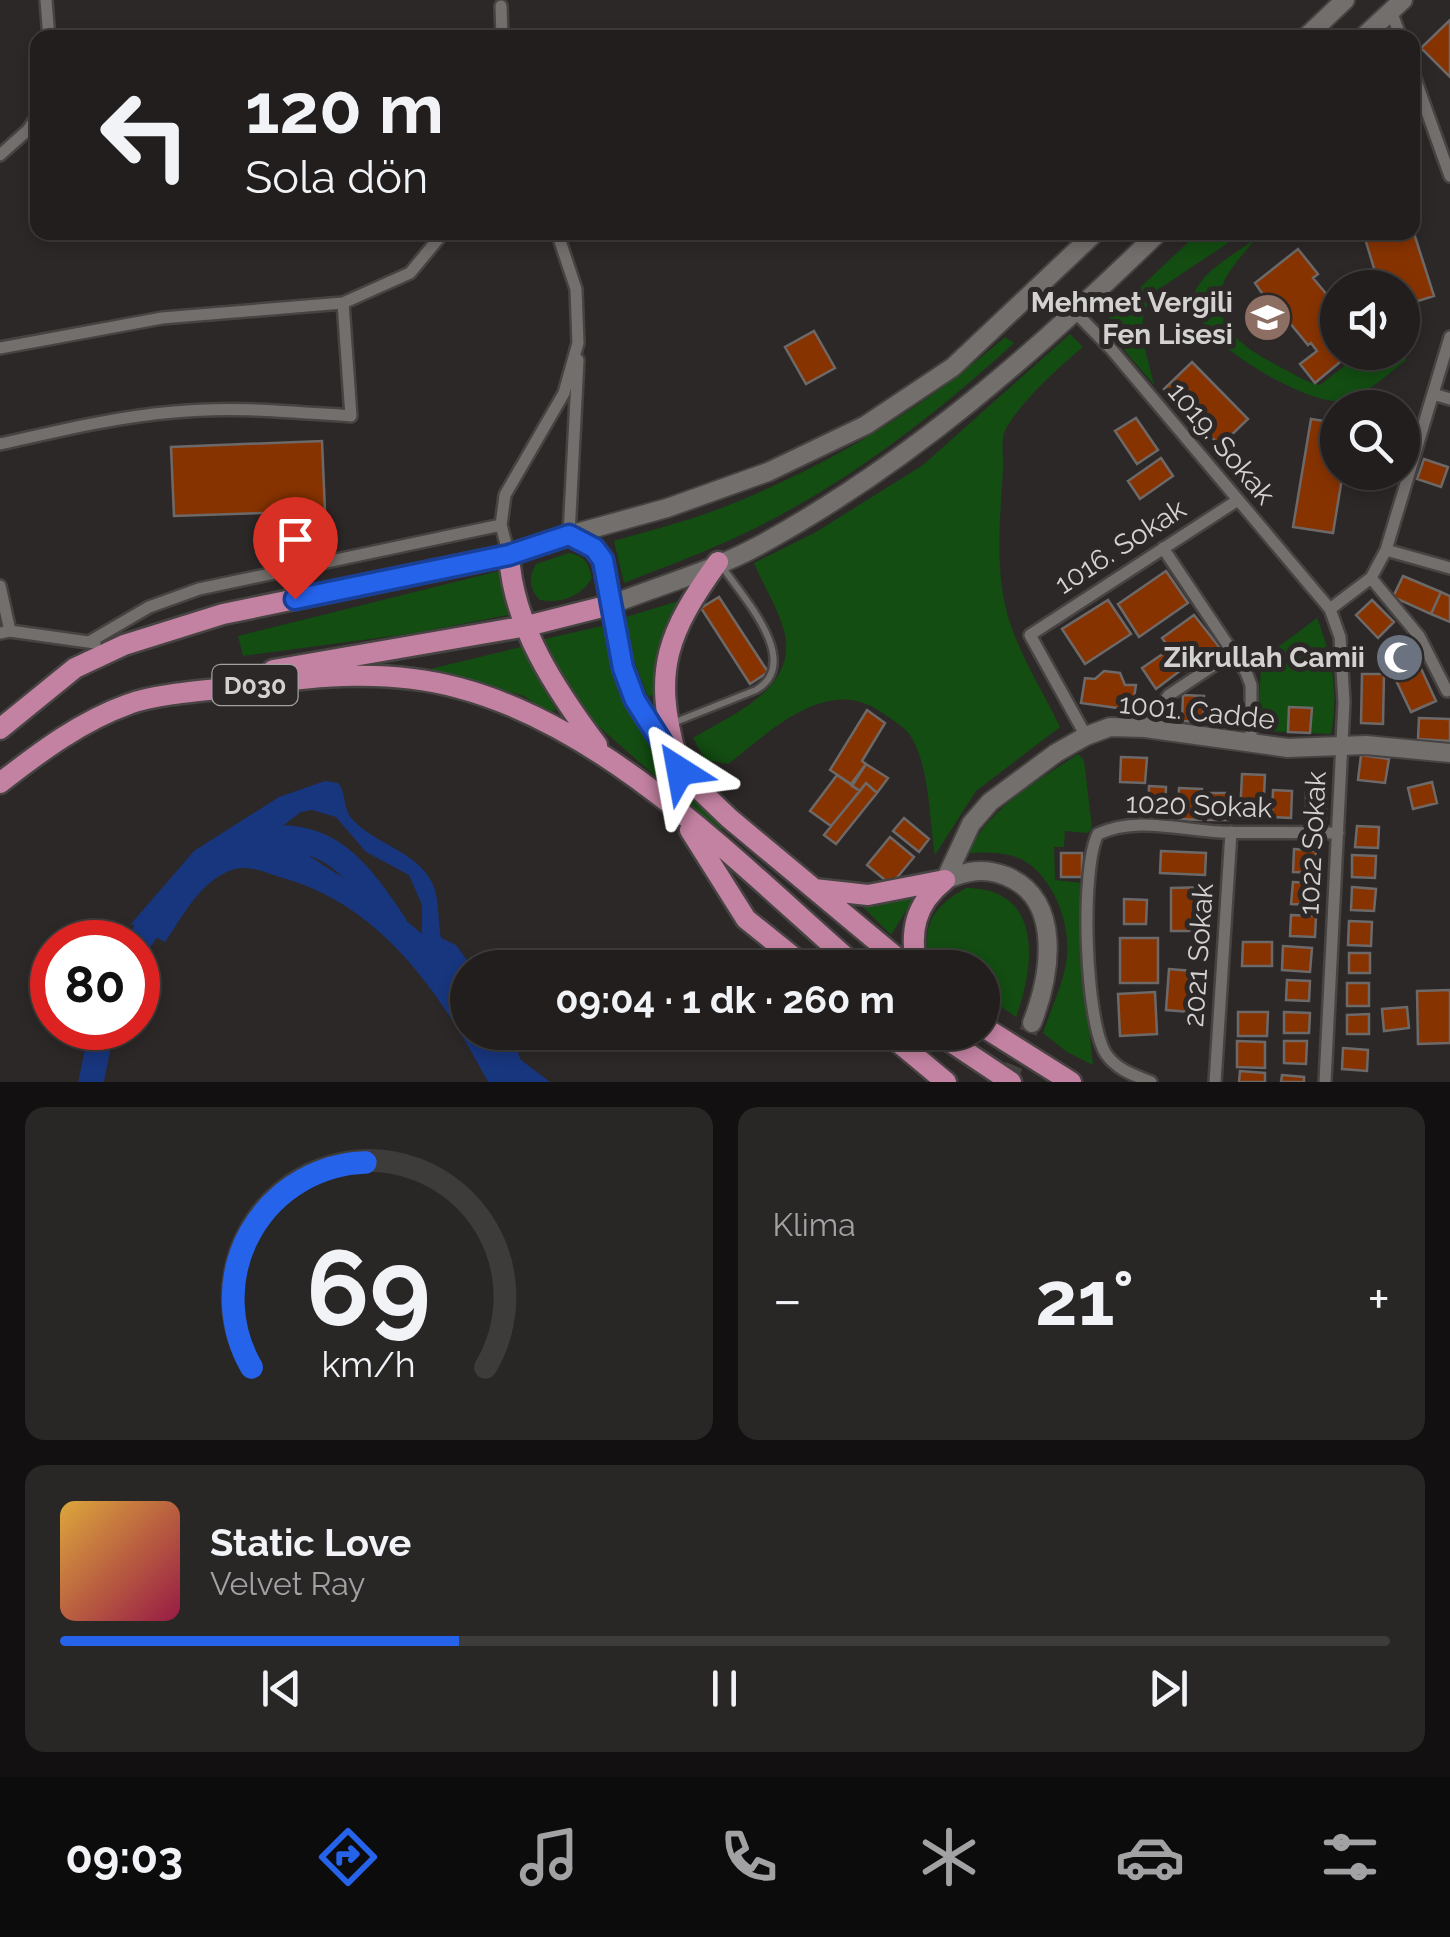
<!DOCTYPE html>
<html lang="tr">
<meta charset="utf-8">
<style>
body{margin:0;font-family:Raleway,sans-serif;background:#292726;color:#f1f3f6;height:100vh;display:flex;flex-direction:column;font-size:38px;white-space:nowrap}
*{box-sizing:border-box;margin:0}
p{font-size:32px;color:#a2a2a4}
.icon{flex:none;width:55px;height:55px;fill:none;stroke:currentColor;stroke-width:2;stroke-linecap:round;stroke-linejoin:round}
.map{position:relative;height:1082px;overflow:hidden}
.sheet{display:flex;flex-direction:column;gap:25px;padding:25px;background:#121010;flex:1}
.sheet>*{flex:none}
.banner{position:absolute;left:30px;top:30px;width:1390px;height:210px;border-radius:20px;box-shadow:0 5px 15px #0003,0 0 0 2px #3e3c3b;background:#211e1d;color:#f1f3f6;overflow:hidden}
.controls{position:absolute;left:1320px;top:270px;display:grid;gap:20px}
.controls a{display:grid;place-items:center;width:100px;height:100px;border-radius:50%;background:#211e1d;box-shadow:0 5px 15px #0003,0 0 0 2px #3e3c3b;font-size:50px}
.speed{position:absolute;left:30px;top:920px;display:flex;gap:20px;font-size:50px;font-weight:700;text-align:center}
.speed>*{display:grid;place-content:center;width:130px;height:130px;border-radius:50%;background:#211e1d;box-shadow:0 5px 15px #0003,0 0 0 2px #3e3c3b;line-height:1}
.speed .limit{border:15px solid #d22;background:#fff;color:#111}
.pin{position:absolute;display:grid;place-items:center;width:85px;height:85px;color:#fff;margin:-102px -42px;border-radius:50% 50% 50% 0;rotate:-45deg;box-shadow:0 0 10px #0007}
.pin .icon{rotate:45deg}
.me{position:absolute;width:110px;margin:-55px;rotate:326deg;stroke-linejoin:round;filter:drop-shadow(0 0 8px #0008)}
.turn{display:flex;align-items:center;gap:35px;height:210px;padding:0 50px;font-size:45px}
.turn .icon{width:130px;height:130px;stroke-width:2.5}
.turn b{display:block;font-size:70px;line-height:85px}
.big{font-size:75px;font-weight:700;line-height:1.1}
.sheet .card{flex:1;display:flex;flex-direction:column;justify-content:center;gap:15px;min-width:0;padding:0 35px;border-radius:20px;background:#292726}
.sheet .dial{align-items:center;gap:0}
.dial svg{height:260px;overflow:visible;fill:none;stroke:#3e3c3b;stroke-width:7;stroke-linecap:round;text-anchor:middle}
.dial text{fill:#f1f3f6;stroke:none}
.song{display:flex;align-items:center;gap:30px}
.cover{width:120px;height:120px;border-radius:15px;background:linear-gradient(135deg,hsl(40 70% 55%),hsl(340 70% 35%))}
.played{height:10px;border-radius:5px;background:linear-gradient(90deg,#2563eb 30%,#3e3c3b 30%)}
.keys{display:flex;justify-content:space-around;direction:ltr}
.heat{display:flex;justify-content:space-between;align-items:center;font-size:55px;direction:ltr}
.sheet .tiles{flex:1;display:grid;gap:25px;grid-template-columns:1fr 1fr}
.card:last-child{grid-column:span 2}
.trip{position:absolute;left:450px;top:950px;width:550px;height:100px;border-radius:50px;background:#211e1d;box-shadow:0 5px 15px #0003,0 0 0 2px #3e3c3b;font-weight:700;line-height:100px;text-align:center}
.dock{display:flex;height:160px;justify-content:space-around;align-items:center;background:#0d0c0c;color:#a2a2a4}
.dock .icon{width:70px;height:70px}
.dock .active{color:#2563eb}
.dock b{font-size:45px;color:#f1f3f6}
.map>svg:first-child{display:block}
</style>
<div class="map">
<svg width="1450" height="1082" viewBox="0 0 1450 1082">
<rect width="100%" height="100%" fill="#2c2827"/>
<path fill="#134d12" d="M1198 233H1243L1156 291C1131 321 1147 351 1154 385 1140 366 1109 340 1110 316Z
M1256 238C1245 253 1225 272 1221 290 1212 332 1254 353 1284 369 1296 375 1307 383 1320 385L1361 353H1400L1407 360C1388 373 1365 397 1342 401 1307 406 1183 335 1194 295 1201 271 1237 253 1256 238Z
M1070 334 1083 347C1060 366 1024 399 1008 425 999 439 1004 454 1003 470 1000 520 994 573 1010 623 1022 659 1044 694 1060 727L976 791 935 855C929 819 930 772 913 740 907 728 894 721 884 714 829 672 771 731 728 764L705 760 693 738C730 715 796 690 785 635 780 611 763 585 754 563L816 532 923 465Z
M1005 337 1014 343C933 417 844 486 745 533 706 552 664 567 624 583L614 541C651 530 689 521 724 507 827 466 922 410 1005 337Z
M569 553C585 556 588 562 592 578 582 596 561 604 540 600 529 589 528 577 536 564Z
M499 571 508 615 415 633 243 656 238 636Z
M682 600 658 673 655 694 648 697 630 649 626 617Z
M1317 618C1332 656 1339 694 1331 734L1310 733 1311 708 1290 707 1288 732 1256 731 1262 659Z
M602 626 620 686 725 825 719 832 597 725 563 679 545 639Z
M525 646 556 710 549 713 524 696 430 669Z
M1078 754 1084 760 1092 828 1088 833 1065 831 1064 847H1054L1055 880 1082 883V962L1093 1065 1067 1052 1043 1033C1051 1009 1064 982 1067 957 1071 922 1051 870 1016 857 1000 852 985 852 968 853 989 807 1038 781 1078 754Z
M966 888C1042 888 1036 963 1016 1017L983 994 982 968 947 967 927 951C924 919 939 903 966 888Z
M917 893 891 935 859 903Z"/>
<path fill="#18367e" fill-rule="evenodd" d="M325 781 338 783C347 794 342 807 352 819 376 846 423 852 435 890 439 905 438 922 441 938L456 945 472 967 468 968V1032L509 1033 521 1060 550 1082H488C442 996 383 906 283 878 266 873 250 864 232 870 200 881 183 916 165 942L131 924 194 851 279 797ZM312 810 336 817 366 852 409 875 422 905V934C408 922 394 910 378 899 352 881 294 853 281 827L301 812Z"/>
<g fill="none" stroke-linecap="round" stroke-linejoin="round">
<path stroke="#18367e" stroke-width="25" d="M258 840C329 827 360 873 395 925
M138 943 165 904
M91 1082 102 1028"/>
</g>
<path fill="#873300" stroke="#6d6968" stroke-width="2.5" d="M1450 20V77L1421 48Z
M1412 227 1434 296 1402 306V288H1380L1363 232H1412Z
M1298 249 1318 274 1313 278 1338 308V352H1352L1315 383 1300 364 1317 351 1311 343 1308 345 1280 311 1284 308 1279 303 1272 308 1255 283Z
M814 331 835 368 806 384 785 347Z
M1192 362 1248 419 1220 446 1164 389Z
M1136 418 1158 450 1137 464 1115 431Z
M1311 419 1338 423V472H1343L1333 533 1293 527Z
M322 441 325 511 174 516 171 447Z
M1161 458 1173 476 1140 499 1128 481Z
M1424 459 1448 467 1441 487 1417 479Z
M1166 571 1188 603 1139 637 1118 604Z
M1403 576 1441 592 1431 614 1393 597Z
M1441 592 1450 596V622L1431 614Z
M719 597 768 672 750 684 701 608Z
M1108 600 1131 634 1085 664 1062 629Z
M1372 600 1394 622 1378 638 1356 615Z
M1194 615 1220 648 1186 671 1162 638Z
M1407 641 1418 662 1393 674 1383 652Z
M1167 651 1181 670 1156 689 1142 668Z
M1418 662 1436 701 1411 712 1393 674Z
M1104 671 1120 673 1125 685H1136L1132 710 1081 703 1085 678 1095 679Z
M1362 674H1384L1383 724 1361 723Z
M1183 695 1204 696 1203 722 1182 721Z
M1289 707 1312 708 1310 733 1288 732Z
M867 710 885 723 862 761 866 764 851 784 830 770Z
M1419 718 1450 719V741L1418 739Z
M1361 755 1389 759 1385 783 1358 780Z
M1121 757 1147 758 1145 783 1120 782Z
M866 764 888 778 877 793 866 783 860 791 852 786Z
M1242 774 1265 775 1263 817 1240 816Z
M837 775 860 791 831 826 810 811Z
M1432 782 1437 803 1413 809 1408 788Z
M866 783 877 793 836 844 824 835Z
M1149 786 1166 787 1165 814 1148 813Z
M1179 788 1202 789 1201 820 1178 819Z
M1273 790 1292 791 1291 818 1272 817Z
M1208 793H1229V820H1208Z
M1306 793H1326V818H1306Z
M904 818 929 839 919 852 893 831Z
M1357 826 1379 827 1378 848 1355 847Z
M890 837 914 857 891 885 867 865Z
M1294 849 1316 851 1315 873 1293 872Z
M1161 851 1206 853 1205 875 1160 873Z
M1061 853H1082V877H1061Z
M1352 855 1376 856 1375 878 1352 877Z
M1293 882 1313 883 1312 905 1291 904Z
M1209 887 1210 931H1171V888Z
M1352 887 1376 889 1374 911 1351 910Z
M1124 899 1147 900 1146 924H1124Z
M1291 915 1316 916 1315 937 1290 936Z
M1349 921 1372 922 1371 946 1348 945Z
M1120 938H1158V983H1120Z
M1243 942H1272V966H1242Z
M1283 946 1312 948 1310 972 1282 970Z
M1349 953H1370V973H1349Z
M1169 969 1205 972 1202 1013 1166 1010Z
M1287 980 1310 981 1309 1001 1286 1000Z
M1347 983H1369V1006H1347Z
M1450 990V1043L1418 1044 1417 991Z
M1155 992 1157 1034 1120 1036 1118 994Z
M1407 1007 1409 1028 1384 1031 1382 1009Z
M1238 1012H1268L1267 1036H1238Z
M1284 1012 1310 1013 1309 1033H1284Z
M1369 1014V1034H1347V1015Z
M1237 1041 1265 1042V1068L1237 1067Z
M1284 1041H1307L1306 1064 1284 1063Z
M1343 1048 1368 1050 1367 1071 1342 1069Z
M1240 1071 1265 1073V1082H1239Z
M1282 1075 1304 1077V1082H1281Z"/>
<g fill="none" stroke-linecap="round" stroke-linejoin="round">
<path stroke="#454240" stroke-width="18" stroke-dasharray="18 9" stroke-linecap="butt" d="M1007 1082 1032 1023"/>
<defs>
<path id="service" d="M673 723 756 690C804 662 741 595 721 565"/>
<path id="minor" d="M46 0 49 38
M501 6 502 38
M1391 11 1401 38
M1412 70 1450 176
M0 155 28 130 38 115
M1075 312 1112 350 1330 609 1340 637 1344 702 1325 1082
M0 348 162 318 343 303 410 273 444 232
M1433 394 1450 399
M0 444C58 431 115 417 174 412 233 406 291 412 351 416L343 303
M569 535 578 360
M1163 548 1246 672 1251 685V744
M1386 550 1450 568
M509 555 501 525 505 495 564 393 578 343 576 289 557 232
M1371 578 1419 636 1447 691
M0 586 10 631
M1330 609 1371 578 1386 550 1450 337
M0 633 10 631 95 643
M89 642 149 607 199 589 501 525
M1145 728 1169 695 1234 652
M1086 736 1030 635 1238 500
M1151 1082C1134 1075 1117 1070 1106 1054 1085 1022 1080 868 1098 834 1136 816 1180 830 1221 832 1260 833 1299 832 1338 833
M1215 1082 1231 832"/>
<path id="secondary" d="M1305 38 1345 0
M1362 38 1403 0
M569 535 667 508 768 472 866 425 953 367 1096 232
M610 605C658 586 714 570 758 546 909 464 1037 351 1159 232
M945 880 971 824 990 802 1056 753 1086 736 1110 727 1145 728 1288 748 1366 745 1450 753
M945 880C967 871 983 867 1006 876 1064 899 1050 977 1032 1023"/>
<path id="trunk" d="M509 555C513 626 556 690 597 745
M273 670 527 626 610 605
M0 729 75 668 124 645 223 614 509 555 569 535 594 548 603 560 623 668 635 700 680 771 729 818 909 968
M676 755C652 669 668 632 718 562
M0 783C40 752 81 721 129 704 158 693 215 690 248 686 317 675 391 669 459 688 610 728 742 867 858 968
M690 830 746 919 807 968
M814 889 868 895 945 880
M917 968C909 932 915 904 944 881
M982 1026 1071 1082
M886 1032 946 1082
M936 1032 1011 1082"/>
</defs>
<use href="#service" stroke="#464342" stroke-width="11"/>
<use href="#minor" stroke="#464342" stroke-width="16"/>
<use href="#secondary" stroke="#464342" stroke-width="22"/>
<use href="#trunk" stroke="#464342" stroke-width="25"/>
<use href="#service" stroke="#736f6d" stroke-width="6"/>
<use href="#minor" stroke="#736f6d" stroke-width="11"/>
<use href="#secondary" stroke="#736f6d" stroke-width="18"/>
<use href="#trunk" stroke="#c482a2" stroke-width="20"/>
</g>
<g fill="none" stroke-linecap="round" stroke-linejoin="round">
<defs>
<path id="route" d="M295 599 509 555 569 535 594 548 603 560 623 668 635 700 680 771"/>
</defs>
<use href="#route" stroke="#184099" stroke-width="25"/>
<use href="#route" stroke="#2563eb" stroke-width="18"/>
</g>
<defs>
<symbol id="school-disc" viewBox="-11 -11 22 22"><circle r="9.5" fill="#8d6e63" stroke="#2c2827"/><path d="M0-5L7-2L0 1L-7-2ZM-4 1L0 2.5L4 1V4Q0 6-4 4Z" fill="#fff"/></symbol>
<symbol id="mosque-disc" viewBox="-11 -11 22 22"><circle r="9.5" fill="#6b7280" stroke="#2c2827"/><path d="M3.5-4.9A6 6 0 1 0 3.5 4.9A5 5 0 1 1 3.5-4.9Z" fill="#fff"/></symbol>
</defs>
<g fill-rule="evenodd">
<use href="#school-disc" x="1240" y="290" width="55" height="55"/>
<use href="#mosque-disc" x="1372" y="630" width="55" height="55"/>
</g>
<g text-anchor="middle" stroke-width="10" stroke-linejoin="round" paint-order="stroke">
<rect fill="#2c2827" stroke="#a29f9e" stroke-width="2.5" x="212.5" y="665" width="85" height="40" rx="8"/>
<g font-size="25" font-weight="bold" fill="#d4d2d1">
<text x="255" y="694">D030</text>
</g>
<g font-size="28" font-weight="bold" fill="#d4d2d1" stroke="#2c2827" text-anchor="end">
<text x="1233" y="312">Mehmet Vergili<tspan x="1233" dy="32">Fen Lisesi</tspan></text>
<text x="1365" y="667">Zikrullah Camii</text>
</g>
<g font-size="28" fill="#d4d2d1" stroke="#2c2827">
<text transform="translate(1222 443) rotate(50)" y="10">1019. Sokak</text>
<text transform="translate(1120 546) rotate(-33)" y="10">1016. Sokak</text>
<text transform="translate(1197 711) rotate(6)" y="10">1001. Cadde</text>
<text transform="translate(1199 805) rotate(2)" y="10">1020 Sokak</text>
<text transform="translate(1312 843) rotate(-87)" y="10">1022 Sokak</text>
<text transform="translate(1198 955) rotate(-86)" y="10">2021 Sokak</text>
</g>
</g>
</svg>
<div class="controls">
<a><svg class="icon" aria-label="sound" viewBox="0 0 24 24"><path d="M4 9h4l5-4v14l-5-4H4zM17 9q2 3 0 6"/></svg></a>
<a><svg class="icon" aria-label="search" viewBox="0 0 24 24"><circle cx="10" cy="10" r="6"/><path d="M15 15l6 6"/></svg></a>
</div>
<div class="speed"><div class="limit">80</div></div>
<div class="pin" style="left:295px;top:599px;background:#d93025"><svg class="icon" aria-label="arrive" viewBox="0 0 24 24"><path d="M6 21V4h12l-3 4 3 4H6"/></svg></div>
<svg class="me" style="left:680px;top:771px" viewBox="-20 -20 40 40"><path d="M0-17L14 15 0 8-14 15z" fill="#2563eb" stroke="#fff" stroke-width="4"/></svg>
<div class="trip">09:04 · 1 dk · 260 m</div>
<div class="banner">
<div class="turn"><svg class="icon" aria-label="left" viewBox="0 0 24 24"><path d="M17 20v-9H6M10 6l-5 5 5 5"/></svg><div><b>120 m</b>Sola dön</div></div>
</div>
</div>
<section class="sheet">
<div class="tiles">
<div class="card dial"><svg viewBox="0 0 100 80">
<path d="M14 69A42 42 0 1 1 86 69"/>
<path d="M14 69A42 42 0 0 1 49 6" stroke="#2563eb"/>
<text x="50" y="56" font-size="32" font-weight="700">69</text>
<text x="50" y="72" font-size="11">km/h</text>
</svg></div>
<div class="card"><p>Klima</p>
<div class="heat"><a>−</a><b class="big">21°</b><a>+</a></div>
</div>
<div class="card">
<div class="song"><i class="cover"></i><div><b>Static Love</b><p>Velvet Ray</p></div></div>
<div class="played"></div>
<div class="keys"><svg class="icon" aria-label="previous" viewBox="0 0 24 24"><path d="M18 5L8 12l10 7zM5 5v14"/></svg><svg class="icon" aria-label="pause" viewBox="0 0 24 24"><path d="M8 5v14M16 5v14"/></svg><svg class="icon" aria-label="next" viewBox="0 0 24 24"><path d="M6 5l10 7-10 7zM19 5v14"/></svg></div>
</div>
</div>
</section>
<nav class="dock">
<b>09:03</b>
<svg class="icon active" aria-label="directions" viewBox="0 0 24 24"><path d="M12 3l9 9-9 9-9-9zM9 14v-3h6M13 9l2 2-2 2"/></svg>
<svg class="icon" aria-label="music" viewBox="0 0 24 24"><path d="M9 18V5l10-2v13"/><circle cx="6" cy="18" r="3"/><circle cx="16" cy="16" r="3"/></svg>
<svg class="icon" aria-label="phone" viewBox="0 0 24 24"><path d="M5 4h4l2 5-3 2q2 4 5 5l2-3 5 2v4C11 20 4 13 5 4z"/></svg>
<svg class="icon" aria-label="climate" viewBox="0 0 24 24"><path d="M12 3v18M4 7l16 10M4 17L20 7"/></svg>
<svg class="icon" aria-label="car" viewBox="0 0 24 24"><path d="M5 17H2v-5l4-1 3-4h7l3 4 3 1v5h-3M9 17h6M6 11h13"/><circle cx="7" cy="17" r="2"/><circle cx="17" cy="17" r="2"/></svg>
<svg class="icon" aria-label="filters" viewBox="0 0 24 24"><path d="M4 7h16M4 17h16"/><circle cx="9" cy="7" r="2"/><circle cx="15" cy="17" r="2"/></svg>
</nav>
